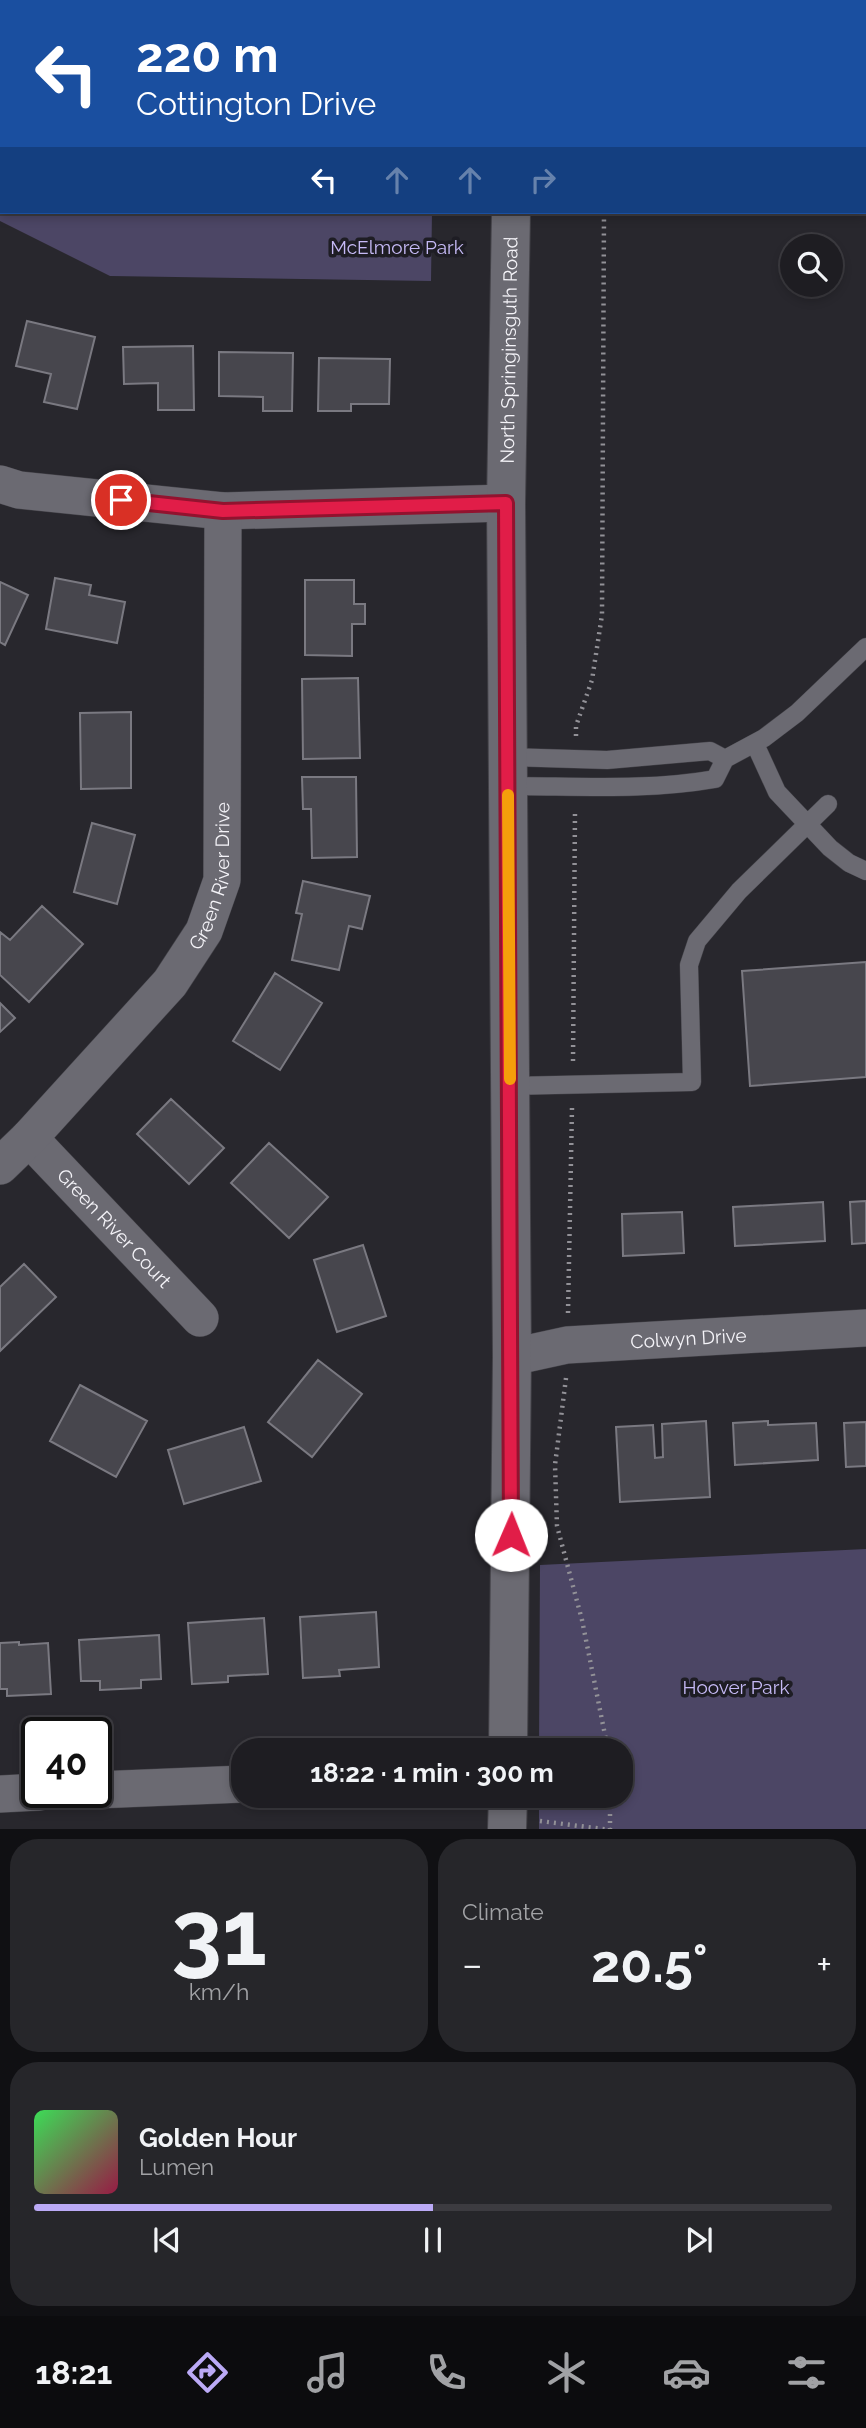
<!DOCTYPE html>
<meta charset="utf-8">
<style>
body{margin:0;font-family:Raleway,sans-serif;background:#26262a;color:#f1f3f6;height:100vh;display:flex;flex-direction:column;font-size:26px;white-space:nowrap}
*{box-sizing:border-box;margin:0}
p{font-size:23px;color:#a1a2a5}
.icon{flex:none;width:38px;height:38px;fill:none;stroke:currentColor;stroke-width:2;stroke-linecap:round;stroke-linejoin:round}
.map{position:relative;height:1829px;overflow:hidden}
.side{display:flex;flex-direction:column;gap:10px;padding:10px;background:#101013;flex:1}
.side>*{flex:none}
.guide{position:absolute;left:0px;top:0px;width:866px;height:214px;box-shadow:0 4px 10px #0003,0 0 0 2px #3c3b40;background:#1a4fa0;color:#fff;overflow:hidden}
.buttons{position:absolute;left:780px;top:234px;display:grid;gap:14px}
.buttons a{display:grid;place-items:center;width:63px;height:63px;border-radius:50%;background:#1e1d22;box-shadow:0 4px 10px #0003,0 0 0 2px #3c3b40;font-size:35px}
.speed{position:absolute;left:21px;top:1717px;display:flex;gap:14px;font-size:35px;font-weight:700;text-align:center}
.speed>*{display:grid;place-content:center;width:91px;height:91px;border-radius:50%;background:#1e1d22;box-shadow:0 4px 10px #0003,0 0 0 2px #3c3b40;line-height:1}
.speed .limit{border:4px solid #111;border-radius:10px;background:#fff;color:#111}
.pin{position:absolute;display:grid;place-items:center;width:60px;height:60px;color:#fff;margin:-30px;border:4px solid #fff;border-radius:50%;box-shadow:0 2px 7px #0007}
.me{position:absolute;width:77px;margin:-38px;rotate:1deg;stroke-linejoin:round;filter:drop-shadow(0 0 5px #0008)}
.turn{display:flex;align-items:center;gap:24px;height:147px;padding:0 21px;font-size:32px}
.turn .icon{width:91px;height:91px;stroke-width:2.5}
.turn b{display:block;font-size:49px;line-height:60px}
.lanes{display:flex;align-items:center;height:66px;padding:0 21px;background:#0003;justify-content:center;gap:35px;direction:ltr}
.lanes .off{opacity:.35}
.big{font-size:52px;font-weight:700;line-height:1.1}
.side .tile{flex:1;display:flex;flex-direction:column;justify-content:center;gap:10px;min-width:0;padding:0 24px;border-radius:28px;background:#26262a}
.side .dial{align-items:center;gap:0}
.dial b{font-size:91px;line-height:1}
.song{display:flex;align-items:center;gap:21px}
.cover{width:84px;height:84px;border-radius:10px;background:linear-gradient(135deg,hsl(130 70% 55%),hsl(340 70% 35%))}
.played{height:7px;border-radius:4px;background:linear-gradient(90deg,#bbaaf6 50%,#3c3b40 50%)}
.keys{display:flex;justify-content:space-around;direction:ltr}
.heat{display:flex;justify-content:space-between;align-items:center;font-size:38px;direction:ltr}
.side .tiles{flex:1;display:grid;gap:10px;grid-template-columns:1fr 1fr}
.tile:last-child{grid-column:span 2}
.trip{position:absolute;left:231px;top:1738px;width:402px;height:70px;border-radius:28px;background:#1e1d22;box-shadow:0 4px 10px #0003,0 0 0 2px #3c3b40;font-weight:700;line-height:70px;text-align:center}
.dock{display:flex;height:112px;justify-content:space-around;align-items:center;background:#0c0c0e;color:#a1a2a5}
.dock .icon{width:49px;height:49px}
.dock .on{color:#bbaaf6}
.dock b{font-size:32px;color:#f1f3f6}
.map>svg:first-child{display:block}
</style>
<div class="map">
<svg width="866" height="1830" viewBox="0 0 866 1830">
<rect width="100%" height="100%" fill="#28272d"/>
<path fill="#4c4665" d="M0 0H434V2H2V212H432L431 281 110 276 0 221Z
M866 1549V1829H539V1796H621V1750H539L540 1565Z"/>
<path fill="#47464d" stroke="#7a7981" stroke-width="2" d="M27 321 95 337 77 409 44 402 51 374 16 366Z
M193 346 194 410H158V383L124 384 123 347Z
M219 352 293 353 292 411H263V397L219 396Z
M319 358 390 359 389 404H351V411H318Z
M55 578 91 585 89 595 125 602 117 643 46 629Z
M305 580H354V604H365V624H352V656L305 655Z
M0 582 28 595 5 645 0 642Z
M358 678 360 758 303 759 302 679Z
M131 712V788L81 789 80 713Z
M302 777H356L357 857 312 858 311 809H303Z
M92 823 135 835 117 904 74 892Z
M303 881 370 896 362 929 349 926 339 970 292 960 302 914 296 913Z
M42 906 83 944 29 1002 0 975V932L10 940Z
M866 962V1077L750 1086 742 971Z
M275 973 322 1003 280 1070 233 1041Z
M0 1003 15 1018 0 1032Z
M171 1099 224 1148 189 1184 137 1134Z
M269 1143 328 1197 289 1238 231 1183Z
M866 1201V1243L852 1244 850 1202Z
M823 1202 825 1241 735 1246 733 1207Z
M682 1212 684 1253 623 1256 622 1214Z
M363 1245 386 1316 337 1332 314 1260Z
M24 1264 56 1297 0 1351V1287Z
M318 1360 362 1394 312 1457 268 1422Z
M80 1385 147 1421 116 1477 50 1441Z
M706 1421 710 1497 620 1502 616 1427 653 1425 655 1458 663 1457 662 1424Z
M768 1421V1425L816 1423 818 1460 735 1465 733 1423Z
M866 1422V1466L846 1467 844 1423Z
M244 1427 261 1481 184 1504 168 1450Z
M376 1612 379 1667 339 1670 340 1676 303 1678 300 1617Z
M264 1618 268 1674 228 1676V1682L192 1684 188 1623Z
M159 1635 161 1679 141 1680V1688L100 1690V1681H81L79 1640Z
M19 1642V1645L48 1643 51 1694 7 1696V1689H0V1643Z"/>
<g fill="none" stroke-linecap="round" stroke-linejoin="round">
<defs>
<path id="lane" d="M755 744 777 792 830 848 849 863 866 871
M507 757 607 760 710 751 725 759
M508 786C577 786 647 791 715 779L725 759 764 738 797 713 866 647
M510 1086 692 1082 689 965 697 941 739 891 828 804"/>
<g id="street">
<path d="M0 484 19 490 223 511 506 503"/>
<path id="s1" d="M29 1138 200 1318"/>
<path id="s2" d="M0 1166 29 1138 170 983 204 931 222 880 223 511"/>
<path id="s3" d="M512 1357 567 1345 866 1328"/>
<path d="M96 1790 243 1784"/>
<path d="M0 1794 39 1792"/>
</g>
<g id="secondary">
<path d="M514 2V0"/>
<path id="s4" d="M508 1750 512 1357 506 503 511 212"/>
<path d="M507 1830 508 1796"/>
</g>
</defs>
<use href="#lane" stroke="#434248" stroke-width="19"/>
<use href="#street" stroke="#434248" stroke-width="38"/>
<use href="#secondary" stroke="#434248" stroke-width="40"/>
<path stroke="#929197" stroke-width="4.5" stroke-dasharray="2 5" stroke-linecap="butt" d="M606 2V0
M576 736V726L592 680 602 615 604 212
M573 1061 575 811
M568 1313 572 1108
M566 1378 555 1465 557 1526 582 1620 608 1750
M540 1821 611 1830
M610 1830V1796"/>
<use href="#lane" stroke="#6b6a72" stroke-width="18"/>
<use href="#street" stroke="#6b6a72" stroke-width="37"/>
<use href="#secondary" stroke="#6b6a72" stroke-width="38"/>
</g>
<g fill="none" stroke-linecap="round" stroke-linejoin="round">
<defs>
<path id="route" d="M121 500 223 511 506 503 511 1535"/>
</defs>
<use href="#route" stroke="#92132f" stroke-width="18"/>
<use href="#route" stroke="#e11d48" stroke-width="12"/>
<path stroke="#f59e0b" stroke-width="12" d="M508 795 510 1079"/>
</g>
<g text-anchor="middle" stroke-width="7" stroke-linejoin="round" paint-order="stroke">
<g font-size="19" fill="#c6baf6" stroke="#1e1d24">
<text x="397" y="254">McElmore Park</text>
<text x="736" y="1694">Hoover Park</text>
</g>
<g font-size="19" fill="#f4f3f8" stroke="#1e1d24">
<text dy="7" stroke="none"><textPath href="#s4" startOffset="1400">North Springinsguth Road</textPath></text>
<text dy="7" stroke="none"><textPath href="#s2" startOffset="368">Green River Drive</textPath></text>
<text dy="7" stroke="none"><textPath href="#s1" startOffset="124">Green River Court</textPath></text>
<text dy="7" stroke="none"><textPath href="#s3" startOffset="178">Colwyn Drive</textPath></text>
</g>
</g>
</svg>
<div class="buttons">
<a><svg class="icon" aria-label="search" viewBox="0 0 24 24"><circle cx="10" cy="10" r="6"/><path d="M15 15l6 6"/></svg></a>
</div>
<div class="speed"><div class="limit">40</div></div>
<div class="pin" style="left:121px;top:500px;background:#d93025"><svg class="icon" aria-label="arrive" viewBox="0 0 24 24"><path d="M6 21V4h12l-3 4 3 4H6"/></svg></div>
<svg class="me" style="left:511px;top:1535px" viewBox="-20 -20 40 40"><circle r="19" fill="#fff"/><path d="M0-13L10 11 0 6-10 11z" fill="#e11d48"/></svg>
<div class="trip">18:22 · 1 min · 300 m</div>
<div class="guide">
<div class="turn"><svg class="icon" aria-label="left" viewBox="0 0 24 24"><path d="M17 20v-9H6M10 6l-5 5 5 5"/></svg><div><b>220 m</b>Cottington Drive</div></div>
<div class="lanes"><svg class="icon" aria-label="left" viewBox="0 0 24 24"><path d="M17 20v-9H6M10 6l-5 5 5 5"/></svg><svg class="icon off" aria-label="ahead" viewBox="0 0 24 24"><path d="M12 20V5M6 11l6-6 6 6"/></svg><svg class="icon off" aria-label="ahead" viewBox="0 0 24 24"><path d="M12 20V5M6 11l6-6 6 6"/></svg><svg class="icon off" aria-label="right" viewBox="0 0 24 24"><path d="M7 20v-9h11M14 6l5 5-5 5"/></svg></div>
</div>
</div>
<section class="side">
<div class="tiles">
<div class="tile dial"><b>31</b><p>km/h</p></div>
<div class="tile"><p>Climate</p>
<div class="heat"><a>−</a><b class="big">20.5°</b><a>+</a></div>
</div>
<div class="tile">
<div class="song"><i class="cover"></i><div><b>Golden Hour</b><p>Lumen</p></div></div>
<div class="played"></div>
<div class="keys"><svg class="icon" aria-label="previous" viewBox="0 0 24 24"><path d="M18 5L8 12l10 7zM5 5v14"/></svg><svg class="icon" aria-label="pause" viewBox="0 0 24 24"><path d="M8 5v14M16 5v14"/></svg><svg class="icon" aria-label="next" viewBox="0 0 24 24"><path d="M6 5l10 7-10 7zM19 5v14"/></svg></div>
</div>
</div>
</section>
<nav class="dock">
<b>18:21</b>
<svg class="icon on" aria-label="directions" viewBox="0 0 24 24"><path d="M12 3l9 9-9 9-9-9zM9 14v-3h6M13 9l2 2-2 2"/></svg>
<svg class="icon" aria-label="music" viewBox="0 0 24 24"><path d="M9 18V5l10-2v13"/><circle cx="6" cy="18" r="3"/><circle cx="16" cy="16" r="3"/></svg>
<svg class="icon" aria-label="phone" viewBox="0 0 24 24"><path d="M5 4h4l2 5-3 2q2 4 5 5l2-3 5 2v4C11 20 4 13 5 4z"/></svg>
<svg class="icon" aria-label="climate" viewBox="0 0 24 24"><path d="M12 3v18M4 7l16 10M4 17L20 7"/></svg>
<svg class="icon" aria-label="car" viewBox="0 0 24 24"><path d="M5 17H2v-5l4-1 3-4h7l3 4 3 1v5h-3M9 17h6M6 11h13"/><circle cx="7" cy="17" r="2"/><circle cx="17" cy="17" r="2"/></svg>
<svg class="icon" aria-label="filters" viewBox="0 0 24 24"><path d="M4 7h16M4 17h16"/><circle cx="9" cy="7" r="2"/><circle cx="15" cy="17" r="2"/></svg>
</nav>
